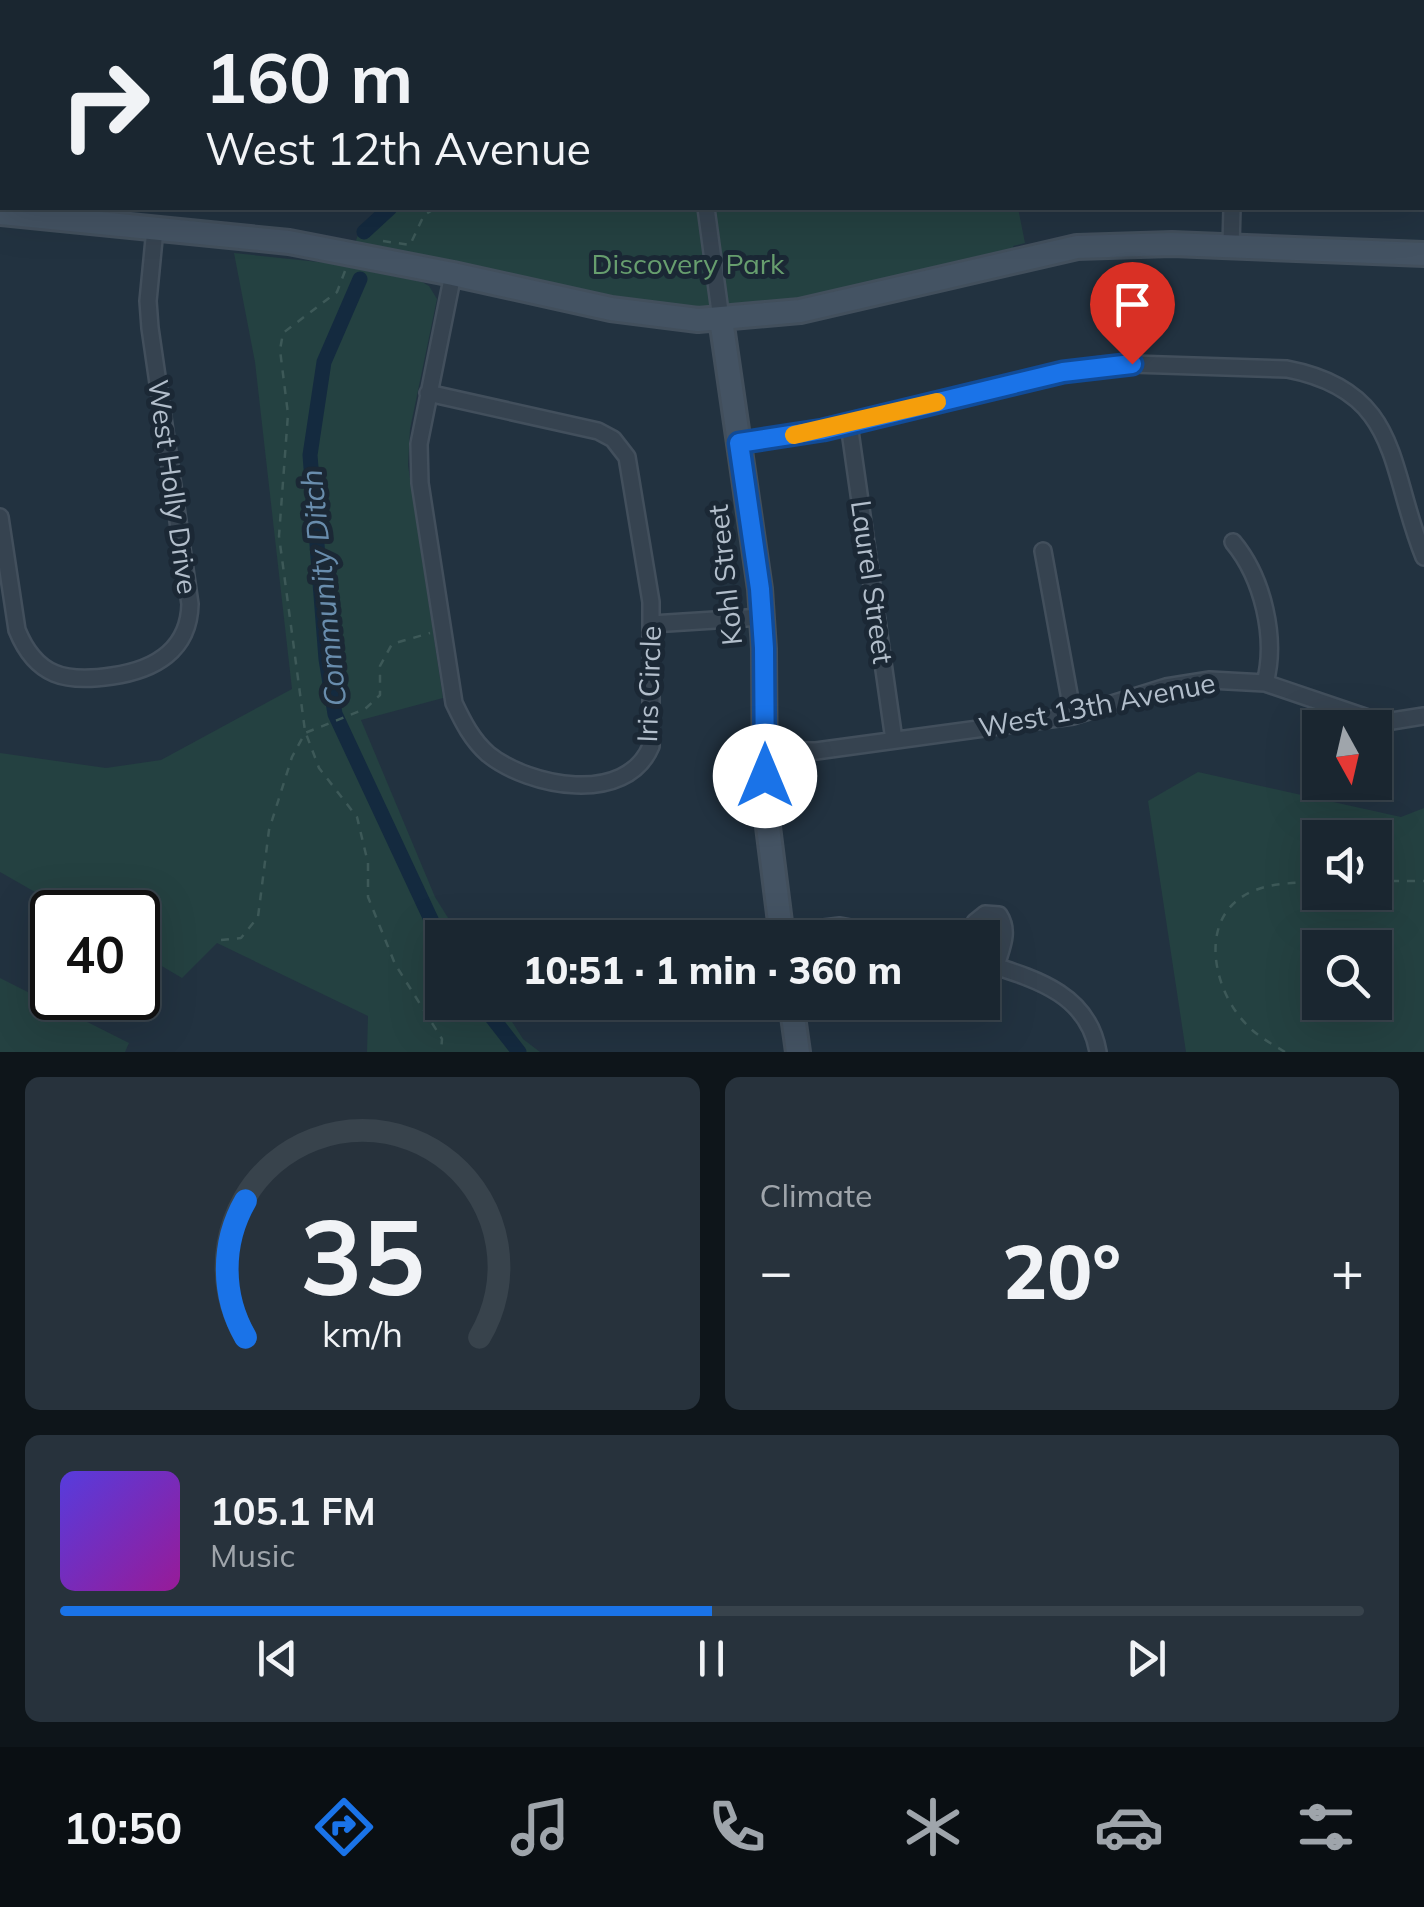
<!DOCTYPE html>
<meta charset="utf-8">
<style>
body{margin:0;font-family:Mulish,sans-serif;background:#27323c;color:#f1f3f6;height:100vh;display:flex;flex-direction:column;font-size:38px;white-space:nowrap}
*{box-sizing:border-box;margin:0}
p{font-size:32px;color:#9fa5ab}
.icon{flex:none;width:55px;height:55px;fill:none;stroke:currentColor;stroke-width:2;stroke-linecap:round;stroke-linejoin:round}
.map{position:relative;height:1052px;overflow:hidden}
.details{display:flex;flex-direction:column;gap:25px;padding:25px;background:#0e151a;flex:1}
.details>*{flex:none}
.banner{position:absolute;left:0px;top:0px;width:1425px;height:210px;box-shadow:0 10px 40px #0002,0 0 0 2px #38434c;background:#1a2630;color:#f1f3f6;overflow:hidden}
.needle{width:65px;rotate:172deg}
.controls{position:absolute;left:1302px;top:710px;display:grid;gap:20px}
.controls a{display:grid;place-items:center;width:90px;height:90px;border-radius:0px;background:#1a2630;box-shadow:0 10px 40px #0002,0 0 0 2px #38434c;font-size:50px}
.speed{position:absolute;left:30px;top:890px;display:flex;gap:20px;font-size:50px;font-weight:700;text-align:center}
.speed>*{display:grid;place-content:center;width:130px;height:130px;border-radius:50%;background:#1a2630;box-shadow:0 10px 40px #0002,0 0 0 2px #38434c;line-height:1}
.speed .limit{border:5px solid #111;border-radius:15px;background:#fff;color:#111}
.pin{position:absolute;display:grid;place-items:center;width:85px;height:85px;color:#fff;margin:-102px -42px;border-radius:50% 50% 50% 0;rotate:-45deg;box-shadow:0 0 10px #0007}
.pin .icon{rotate:45deg}
.me{position:absolute;width:110px;margin:-55px;rotate:0deg;stroke-linejoin:round;filter:drop-shadow(0 0 8px #0008)}
.turn{display:flex;align-items:center;gap:35px;height:210px;padding:0 40px;font-size:45px}
.turn .icon{width:130px;height:130px;stroke-width:2.5}
.turn b{display:block;font-size:70px;line-height:85px}
.big{font-size:75px;font-weight:800;line-height:1.1}
.details .card{flex:1;display:flex;flex-direction:column;justify-content:center;gap:15px;min-width:0;padding:0 35px;border-radius:15px;background:#27323c}
.details .dial{align-items:center;gap:0}
.dial svg{height:260px;overflow:visible;fill:none;stroke:#38434c;stroke-width:7;stroke-linecap:round;text-anchor:middle}
.dial text{fill:#f1f3f6;stroke:none}
.song{display:flex;align-items:center;gap:30px}
.cover{width:120px;height:120px;border-radius:15px;background:linear-gradient(135deg,hsl(250 70% 55%),hsl(300 70% 35%))}
.played{height:10px;border-radius:5px;background:linear-gradient(90deg,#1a73e8 50%,#38434c 50%)}
.keys{display:flex;justify-content:space-around;direction:ltr}
.heat{display:flex;justify-content:space-between;align-items:center;font-size:55px;direction:ltr}
.details .tiles{flex:1;display:grid;gap:25px;grid-template-columns:1fr 1fr}
.card:last-child{grid-column:span 2}
.trip{position:absolute;left:425px;top:920px;width:575px;height:100px;border-radius:0px;background:#1a2630;box-shadow:0 10px 40px #0002,0 0 0 2px #38434c;font-weight:800;line-height:100px;text-align:center}
.menu{display:flex;height:160px;justify-content:space-around;align-items:center;background:#0a0f13;color:#9fa5ab}
.menu .icon{width:70px;height:70px}
.menu .selected{color:#1a73e8}
.menu b{font-size:45px;color:#f1f3f6}
.map>svg:first-child{display:block}
</style>
<div class="map">
<svg width="1424" height="1052" viewBox="0 0 1424 1052">
<rect width="100%" height="100%" fill="#223240"/>
<path fill="#244141" fill-rule="evenodd" d="M379 208H1018L1025 243 1013 246 1018 258 698 320 351 253 360 230Z
M234 253 328 263 422 282 429 286 437 299 410 429 408 465 443 698 361 720 435 897 460 937 442 938V1002L500 1003 523 1039 540 1052H367L368 1016 217 943 182 978 138 952V912H70L0 872V753L106 768 161 760 292 689 255 362Z
M1198 772 1401 817 1424 808V1052H1186L1148 801ZM1320 838H1375V892H1320ZM1320 948H1375V1002H1320Z
M0 978 129 1043 125 1052H0Z"/>
<g fill="none" stroke-linecap="round" stroke-linejoin="round">
<path stroke="#142a3f" stroke-width="4" d="M818 2 819 0"/>
<path stroke="#142a3f" stroke-width="15" d="M364 232 390 208
M360 279 324 362 310 455 326 659 335 714 442 943
M480 1002 519 1052"/>
<defs>
<path id="lane" d="M1089 2V0
M1319 2 1320 0
M1422 203 1424 204"/>
<path id="street" d="M661 0 662 2
M1272 2 1274 0
M0 23H2
M706 208 721 319
M1231 246 1232 208
M428 393 598 431 613 439 627 457 651 602V746C626 806 529 787 488 754 472 740 463 722 454 703L420 483 419 444 453 274
M849 424 894 740
M739 443 823 430 1095 366 1132 364 1287 369C1402 391 1388 469 1424 557
M0 517 17 630C36 677 66 683 112 676 154 670 189 651 190 604L150 328 148 301 155 229
M1233 542C1263 578 1277 638 1265 683
M1043 551 1073 716
M652 624 762 617
M765 750 816 751 1073 716 1166 687 1210 680 1265 683 1374 720 1392 721 1424 716
M742 938 840 926 904 938
M970 938 975 922 985 914 999 915C1010 932 1001 948 996 966
M982 962C1032 978 1088 992 1098 1052"/>
<path id="secondary" d="M0 213 289 242 453 274 611 309 698 320 800 311 1077 247 1172 244 1424 254
M721 319 760 589 764 649 765 803 782 938
M791 1002 798 1052"/>
</defs>
<use href="#lane" stroke="#424f5c" stroke-width="12"/>
<use href="#street" stroke="#424f5c" stroke-width="20"/>
<use href="#secondary" stroke="#424f5c" stroke-width="28"/>
<path stroke="#3d5958" stroke-width="2.5" stroke-dasharray="8 8" stroke-linecap="butt" d="M838 2 839 0
M383 241 410 245 424 215 436 208
M345 271 337 292 283 333 280 350 288 414 279 536 305 731 319 768 357 817 368 863V897L395 964 442 1039 441 1052
M1375 881H1424
M221 940 241 938 258 917 269 830 292 757 305 733 365 709 380 695V666L392 644 430 633
M1285 1052C1272 1044 1257 1036 1247 1025 1212 990 1197 916 1251 892 1272 882 1297 883 1320 882"/>
<use href="#lane" stroke="#364350" stroke-width="8"/>
<use href="#street" stroke="#364350" stroke-width="15"/>
<use href="#secondary" stroke="#445363" stroke-width="22"/>
</g>
<g fill="none" stroke-linecap="round" stroke-linejoin="round">
<defs>
<path id="route" d="M765 776 764 648 760 589 739 443 823 430 1063 372 1132 364"/>
</defs>
<use href="#route" stroke="#114b97" stroke-width="25"/>
<use href="#route" stroke="#1a73e8" stroke-width="18"/>
<path stroke="#f59e0b" stroke-width="18" d="M794 435 937 402"/>
</g>
<g text-anchor="middle" stroke-width="10" stroke-linejoin="round" paint-order="stroke">
<g font-size="28" fill="#679e6e" stroke="#1b2835">
<text x="688" y="274">Discovery Park</text>
</g>
<g font-size="28" fill="#b2becb" stroke="#1b2835">
<text transform="translate(173 487) rotate(82)" y="10">West Holly Drive</text>
<text transform="translate(725 575) rotate(-96)" y="10">Kohl Street</text>
<text transform="translate(872 582) rotate(82)" y="10">Laurel Street</text>
<text transform="translate(649 684) rotate(-88)" y="10">Iris Circle</text>
<text transform="translate(1097 705) rotate(-11)" y="10">West 13th Avenue</text>
</g>
<g font-size="30" font-style="italic" fill="#698dad" stroke="#1b2835">
<text transform="translate(324 588) rotate(-96)" y="10">Community Ditch</text>
</g>
</g>
</svg>
<div class="controls">
<a><svg class="needle" viewBox="-14 -14 28 28"><path d="M0-13l5 13h-10z" fill="#e53935"/><path d="M0 13l5-13h-10z" fill="#9fa5ab"/></svg></a>
<a><svg class="icon" aria-label="sound" viewBox="0 0 24 24"><path d="M4 9h4l5-4v14l-5-4H4zM17 9q2 3 0 6"/></svg></a>
<a><svg class="icon" aria-label="search" viewBox="0 0 24 24"><circle cx="10" cy="10" r="6"/><path d="M15 15l6 6"/></svg></a>
</div>
<div class="speed"><div class="limit">40</div></div>
<div class="pin" style="left:1132px;top:364px;background:#d93025"><svg class="icon" aria-label="arrive" viewBox="0 0 24 24"><path d="M6 21V4h12l-3 4 3 4H6"/></svg></div>
<svg class="me" style="left:765px;top:776px" viewBox="-20 -20 40 40"><circle r="19" fill="#fff"/><path d="M0-13L10 11 0 6-10 11z" fill="#1a73e8"/></svg>
<div class="trip">10:51 · 1 min · 360 m</div>
<div class="banner">
<div class="turn"><svg class="icon" aria-label="right" viewBox="0 0 24 24"><path d="M7 20v-9h11M14 6l5 5-5 5"/></svg><div><b>160 m</b>West 12th Avenue</div></div>
</div>
</div>
<section class="details">
<div class="tiles">
<div class="card dial"><svg viewBox="0 0 100 80">
<path d="M14 69A42 42 0 1 1 86 69"/>
<path d="M14 69A42 42 0 0 1 14 27" stroke="#1a73e8"/>
<text x="50" y="56" font-size="32" font-weight="700">35</text>
<text x="50" y="72" font-size="11">km/h</text>
</svg></div>
<div class="card"><p>Climate</p>
<div class="heat"><a>−</a><b class="big">20°</b><a>+</a></div>
</div>
<div class="card">
<div class="song"><i class="cover"></i><div><b>105.1 FM</b><p>Music</p></div></div>
<div class="played"></div>
<div class="keys"><svg class="icon" aria-label="previous" viewBox="0 0 24 24"><path d="M18 5L8 12l10 7zM5 5v14"/></svg><svg class="icon" aria-label="pause" viewBox="0 0 24 24"><path d="M8 5v14M16 5v14"/></svg><svg class="icon" aria-label="next" viewBox="0 0 24 24"><path d="M6 5l10 7-10 7zM19 5v14"/></svg></div>
</div>
</div>
</section>
<nav class="menu">
<b>10:50</b>
<svg class="icon selected" aria-label="directions" viewBox="0 0 24 24"><path d="M12 3l9 9-9 9-9-9zM9 14v-3h6M13 9l2 2-2 2"/></svg>
<svg class="icon" aria-label="music" viewBox="0 0 24 24"><path d="M9 18V5l10-2v13"/><circle cx="6" cy="18" r="3"/><circle cx="16" cy="16" r="3"/></svg>
<svg class="icon" aria-label="phone" viewBox="0 0 24 24"><path d="M5 4h4l2 5-3 2q2 4 5 5l2-3 5 2v4C11 20 4 13 5 4z"/></svg>
<svg class="icon" aria-label="climate" viewBox="0 0 24 24"><path d="M12 3v18M4 7l16 10M4 17L20 7"/></svg>
<svg class="icon" aria-label="car" viewBox="0 0 24 24"><path d="M5 17H2v-5l4-1 3-4h7l3 4 3 1v5h-3M9 17h6M6 11h13"/><circle cx="7" cy="17" r="2"/><circle cx="17" cy="17" r="2"/></svg>
<svg class="icon" aria-label="filters" viewBox="0 0 24 24"><path d="M4 7h16M4 17h16"/><circle cx="9" cy="7" r="2"/><circle cx="15" cy="17" r="2"/></svg>
</nav>
